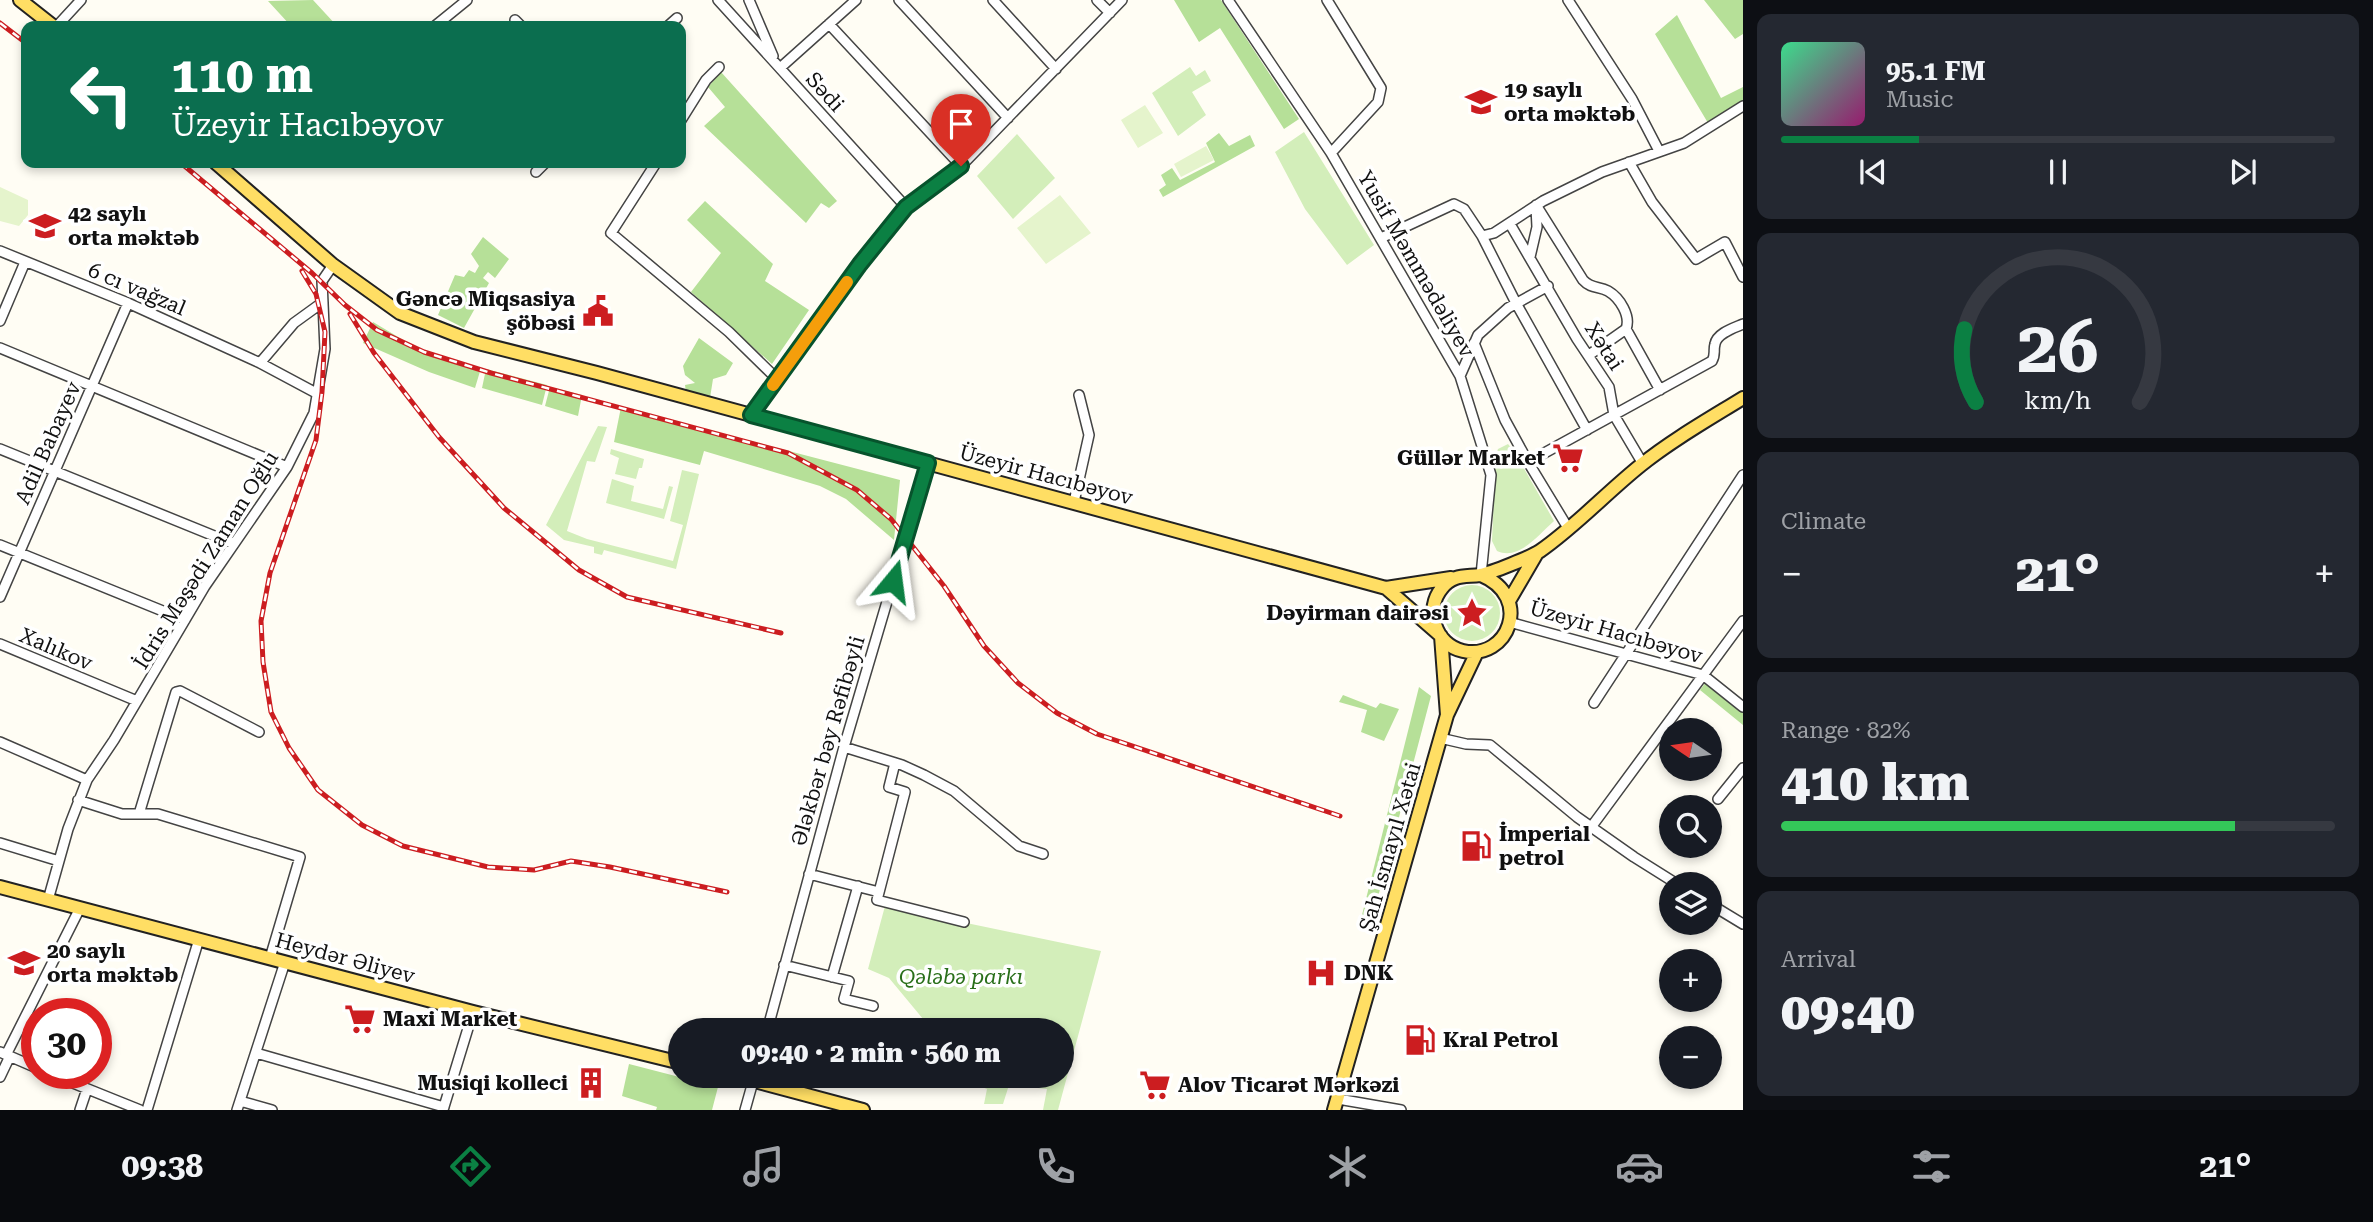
<!DOCTYPE html>
<meta charset="utf-8">
<style>
body{margin:0;font-family:"Roboto Serif",serif;background:#242831;color:#f1f3f6;height:100vh;display:flex;flex-direction:column;font-size:26px;white-space:nowrap}
*{box-sizing:border-box;margin:0}
p{font-size:23px;color:#9ea1a6}
.icon{flex:none;width:38px;height:38px;fill:none;stroke:currentColor;stroke-width:2;stroke-linecap:round;stroke-linejoin:round}
.map{position:relative;flex:1;overflow:hidden}
.sheet{display:flex;flex-direction:column;gap:14px;padding:14px;background:#0d0f14;width:630px}
.sheet>*{flex:none}
.top-card{position:absolute;left:21px;top:21px;width:665px;height:147px;border-radius:14px;box-shadow:0 4px 10px #0003;background:#0b6e4f;color:#fff;overflow:hidden}
.needle{width:46px;rotate:283deg}
.buttons{position:absolute;left:1659px;top:718px;display:grid;gap:14px}
.buttons a{display:grid;place-items:center;width:63px;height:63px;border-radius:50%;background:#171b24;box-shadow:0 4px 10px #0003;font-size:35px}
.speed{position:absolute;left:21px;top:998px;display:flex;gap:14px;font-size:35px;font-weight:700;text-align:center}
.speed>*{display:grid;place-content:center;width:91px;height:91px;border-radius:50%;background:#171b24;box-shadow:0 4px 10px #0003;line-height:1}
.speed .limit{border:10px solid #d22;background:#fff;color:#111}
.pin{position:absolute;display:grid;place-items:center;width:60px;height:60px;color:#fff;margin:-72px -30px;border-radius:50% 50% 50% 0;rotate:-45deg;box-shadow:0 0 7px #0007}
.pin .icon{rotate:45deg}
.me{position:absolute;width:77px;margin:-38px;rotate:16deg;stroke-linejoin:round;filter:drop-shadow(0 0 5px #0008)}
.turn{display:flex;align-items:center;gap:24px;height:147px;padding:0 35px;font-size:32px}
.turn .icon{width:91px;height:91px;stroke-width:2.5}
.turn b{display:block;font-size:49px;line-height:60px}
.big{font-size:52px;font-weight:800;line-height:1.1}
.sheet .card{flex:1;display:flex;flex-direction:column;justify-content:center;gap:10px;min-width:0;padding:0 24px;border-radius:14px;background:#242831}
.sheet .dial{align-items:center;gap:0}
.dial svg{height:182px;overflow:visible;fill:none;stroke:#363941;stroke-width:7;stroke-linecap:round;text-anchor:middle}
.dial text{fill:#f1f3f6;stroke:none}
.song{display:flex;align-items:center;gap:21px}
.cover{width:84px;height:84px;border-radius:10px;background:linear-gradient(135deg,hsl(150 70% 55%),hsl(320 70% 35%))}
.played{height:7px;border-radius:4px;background:linear-gradient(90deg,#0b8043 25%,#363941 25%)}
.keys{display:flex;justify-content:space-around;direction:ltr}
.heat{display:flex;justify-content:space-between;align-items:center;font-size:38px;direction:ltr}
.charge{height:10px;border-radius:5px;background:linear-gradient(90deg,#34c759 82%,#363941 0)}
.trip{position:absolute;left:668px;top:1018px;width:406px;height:70px;border-radius:35px;background:#171b24;box-shadow:0 4px 10px #0003;font-weight:800;line-height:70px;text-align:center}
.tabs{display:flex;height:112px;justify-content:space-around;align-items:center;background:#090b0e;color:#9ea1a6}
.tabs .icon{width:49px;height:49px}
.tabs .selected{color:#0b8043}
.tabs b{font-size:32px;color:#f1f3f6}
main{display:flex;flex:1;min-height:0}
.map>svg:first-child{display:block}
</style>
<main>
<div class="map">
<svg width="1743" height="1110" viewBox="0 0 1743 1110">
<rect width="100%" height="100%" fill="#fffdf4"/>
<path fill="#d3eeba" d="M1190 67 1196 76 1205 70 1211 81 1192 92 1206 115 1178 136 1152 93Z
M1304 132 1374 245 1347 265 1305 209 1275 152Z
M1017 134 1055 178 1013 219 977 176Z
M598 426 607 427 595 462 587 461 567 531 587 539 673 561 683 525 670 521 682 470 699 474 676 569 604 550 602 555 594 553V547L564 540 546 525Z
M1508 444 1514 451 1554 521C1538 535 1519 561 1497 551L1492 541 1495 471 1493 461 1498 449Z
M611 449 644 459 642 468H639L636 479 615 474 619 458 610 454Z
M612 479 634 486 631 501 663 509 669 486 673 487 664 519 606 503Z
M1444 613a28 28 0 1 1 56 0a28 28 0 1 1-56 0Z
M885 906 1101 951 1058 1110H1043L1047 1089 1009 1085 1003 1104H984L987 1089 962 1079 960 1076H1062V1031H933L889 978 868 969Z"/>
<path fill="#b6e098" d="M313 0 337 26H291L268 1Z
M1174 0H1221L1299 119 1284 129 1220 28 1199 42Z
M1704 0H1743V34L1735 39Z
M1677 15 1721 98 1743 87V102L1708 123 1655 34Z
M721 72 837 201 829 208 821 203 806 223 704 126 725 107 708 87Z
M1219 133 1229 146 1250 135 1255 146 1163 197 1159 190 1166 185 1161 175 1172 168 1180 180 1215 162 1206 143Z
M705 201 773 264 765 281 809 310 772 364 691 292 721 253 687 220Z
M483 237 509 259 495 278 488 272 483 278 489 283 464 328 438 315 455 275 464 277 469 270 475 273 479 266 471 254Z
M373 322 425 353 481 368 475 388 429 372 363 343Z
M699 338 733 363 726 375 713 379 710 398 686 392 685 385 695 383 685 375 683 366Z
M486 369 547 385 542 405 482 388Z
M550 387 582 395 578 416 545 406Z
M621 407 900 480 894 540 846 499 820 486 704 451 700 465 614 442Z
M1706 682 1743 711V725L1700 690Z
M1419 687 1431 696 1369 931 1359 927Z
M1343 695 1376 708 1380 703 1399 709 1384 741 1361 732 1367 710 1339 702Z
M629 1064 718 1087 712 1110H656L657 1107 622 1096Z"/>
<path fill="#e5f4cc" d="M1145 105 1163 133 1138 148 1121 120Z
M1206 146 1214 160 1181 177 1174 164Z
M0 187 28 200V215L19 226 0 221Z
M1060 195 1091 233 1046 264 1017 228Z"/>
<g fill="none" stroke-linecap="round" stroke-linejoin="round">
<defs>
<path id="minor" d="M718 0 906 207
M749 0 773 56
M899 0 1008 118
M993 0 1056 69
M1097 0 1110 13
M1228 0 1331 153 1460 376 1491 475 1481 575
M1327 0 1381 88 1378 102 1331 153
M1568 0 1632 99 1659 151
M515 20 521 26
M829 24 961 166
M57 26 81 0
M435 26 467 0
M668 26 677 18
M780 68 856 0
M681 120 706 80 719 67
M1629 162 1652 202 1696 259 1725 242 1743 277
M656 163 611 233 729 332 777 379
M536 172 545 163
M1536 205 1583 280C1591 289 1599 286 1608 291 1620 298 1631 316 1626 329L1589 355
M1510 224 1577 339 1609 387 1614 415 1643 464
M1482 236 1516 303 1587 430
M1381 238 1454 204 1464 209 1482 236 1494 233 1543 201 1602 172 1684 143 1743 106
M0 251 128 303 260 363 318 394
M1530 257 1537 227 1536 207
M0 321 25 262
M1626 329 1660 390
M1474 343 1505 420 1528 462 1568 528
M0 348 287 467
M260 363 294 323 323 302
M1460 376 1478 335 1508 308 1548 286
M751 415 860 264 906 207 961 166 1122 0
M0 449 234 544
M1528 462 1712 361C1716 354 1713 351 1715 344 1717 333 1734 328 1743 324
M1074 502 1089 435 1079 395
M0 545 185 620
M0 597 128 303
M1509 622 1703 675 1743 707
M0 644 137 701
M1594 703 1743 475
M1440 738 1466 744 1490 745 1577 817 1634 857 1677 884
M0 742 87 780
M844 747 902 765 924 775 954 791 1019 846 1043 854
M895 763 889 787 905 792 877 900 964 922
M1718 799 1743 768
M78 800 122 814H158L300 857 270 958
M139 814 176 692 180 691 259 732
M1592 826 1743 621
M0 843 59 861
M809 874 879 892
M48 900 68 829 87 780 114 740 205 586 287 467 314 413 325 349 322 281 333 265
M1710 904 1743 924
M784 965 849 981 844 999 873 1006
M832 977 858 886
M767 1031 844 747 928 463
M0 1052 37 1068
M256 1053 444 1107
M6 1055 80 908
M48 1073 140 1110
M0 1077 10 1056
M1338 1099 1401 1110
M240 1101 272 1110
M80 1110 87 1089
M147 1110 199 939
M237 1110 285 962
M443 1110 473 1012
M745 1110 754 1078"/>
<path id="major" d="M20 0 53 26
M216 163 333 265 400 313 474 342 597 373 1386 588
M1481 575C1534 597 1508 661 1463 651 1435 645 1424 609 1442 588 1453 574 1465 577 1480 575 1491 573 1531 557 1540 551 1576 526 1606 493 1641 465 1672 440 1709 419 1743 398
M1509 601 1537 553
M1447 715 1441 636 1386 588 1451 578
M0 887 473 1012 681 1063
M736 1076 863 1110
M1334 1110 1447 715 1477 652"/>
</defs>
<use href="#minor" stroke="#444" stroke-width="12"/>
<use href="#major" stroke="#222" stroke-width="16"/>
<use href="#minor" stroke="#fff" stroke-width="9"/>
<use href="#major" stroke="#ffde64" stroke-width="12"/>
<defs>
<path id="rail" d="M0 23 26 43
M181 163 312 273 345 305 377 330 424 352 491 373 788 453 857 490 891 519 944 586 984 646 1018 683 1057 713 1097 734 1340 816
M302 271 316 294 325 332 322 392 316 440 270 573 261 621 263 662 271 712 289 748 318 790 362 825 403 846 488 867 534 870 571 861 610 867 727 892
M350 314 374 353 439 437 504 508 579 570 627 597 781 633"/>
</defs>
<use href="#rail" stroke="#cc1d20" stroke-width="5"/>
<use href="#rail" stroke="#fff" stroke-width="2.5" stroke-dasharray="8" stroke-linecap="butt"/>
</g>
<g fill="none" stroke-linecap="round" stroke-linejoin="round">
<defs>
<path id="route" d="M893 581 928 463 751 415 860 264 906 207 961 166"/>
</defs>
<use href="#route" stroke="#07532c" stroke-width="18"/>
<use href="#route" stroke="#0b8043" stroke-width="12"/>
<path stroke="#f59e0b" stroke-width="12" d="M773 385 847 282"/>
</g>
<defs>
<symbol id="school-bare" viewBox="-9 -9 18 18"><path d="M0-5L7-2L0 1L-7-2ZM-4 1L0 2.5L4 1V4Q0 6-4 4Z" fill="#cc1d20" stroke="#fff" stroke-width="2.5" paint-order="stroke"/></symbol>
<symbol id="civic-bare" viewBox="-9 -9 18 18"><path d="M-.6-6.5H3V-4.5H.6V-3L4-1V1h2V6H-6V1h2V-1L-.6-3ZM-1.2 2.5V6h2.4V2.5Z" fill="#cc1d20" stroke="#fff" stroke-width="2.5" paint-order="stroke"/></symbol>
<symbol id="supermarket-bare" viewBox="-9 -9 18 18"><path d="M-6-5.5h2.5l.6 2H6L4.5 2H-2.5L-4.4-4H-6ZM-1.5 3.2a1.3 1.3 0 1 0 .1 0ZM3 3.2a1.3 1.3 0 1 0 .1 0Z" fill="#cc1d20" stroke="#fff" stroke-width="2.5" paint-order="stroke"/></symbol>
<symbol id="sight-bare" viewBox="-9 -9 18 18"><path d="M0-6L1.8-2.2L6-1.7L2.9 1.2L3.7 5.4L0 3.3L-3.7 5.4L-2.9 1.2L-6-1.7L-1.8-2.2Z" fill="#cc1d20" stroke="#fff" stroke-width="2.5" paint-order="stroke"/></symbol>
<symbol id="fuel-bare" viewBox="-9 -9 18 18"><path d="M-5.5-6h7V0h2V4h1.3V-2.5L3-4.5l.8-.8L6-3V5H2.5V1h-1V6h-7ZM-4.2-4.7v3.2H.2V-4.7Z" fill="#cc1d20" stroke="#fff" stroke-width="2.5" paint-order="stroke"/></symbol>
<symbol id="hospital-bare" viewBox="-9 -9 18 18"><path d="M-5-5h3v3.5h4V-5h3V5h-3V1.5h-4V5h-3Z" fill="#cc1d20" stroke="#fff" stroke-width="2.5" paint-order="stroke"/></symbol>
<symbol id="building-bare" viewBox="-9 -9 18 18"><path d="M-4-6H4V6H1V3H-1V6H-4ZM-2.5-4.3h1.7v1.8h-1.7ZM.8-4.3h1.7v1.8H.8ZM-2.5-1h1.7V.8h-1.7ZM.8-1h1.7V.8H.8Z" fill="#cc1d20" stroke="#fff" stroke-width="2.5" paint-order="stroke"/></symbol>
</defs>
<g fill-rule="evenodd">
<use href="#school-bare" x="1459" y="80" width="44" height="44"/>
<use href="#school-bare" x="23" y="204" width="44" height="44"/>
<use href="#civic-bare" x="576" y="289" width="44" height="44"/>
<use href="#supermarket-bare" x="1546" y="436" width="44" height="44"/>
<use href="#sight-bare" x="1450" y="591" width="44" height="44"/>
<use href="#fuel-bare" x="1454" y="824" width="44" height="44"/>
<use href="#school-bare" x="2" y="941" width="44" height="44"/>
<use href="#hospital-bare" x="1299" y="951" width="44" height="44"/>
<use href="#supermarket-bare" x="338" y="997" width="44" height="44"/>
<use href="#fuel-bare" x="1398" y="1018" width="44" height="44"/>
<use href="#building-bare" x="569" y="1061" width="44" height="44"/>
<use href="#supermarket-bare" x="1133" y="1063" width="44" height="44"/>
</g>
<g text-anchor="middle" stroke-width="7" stroke-linejoin="round" paint-order="stroke">
<g font-size="21" font-weight="bold" fill="#111" stroke="#fff" text-anchor="start">
<text x="1504" y="97">19 saylı<tspan x="1504" dy="24">orta məktəb</tspan></text>
<text x="68" y="221">42 saylı<tspan x="68" dy="24">orta məktəb</tspan></text>
<text x="575" y="306" text-anchor="end">Gəncə Miqsasiya<tspan x="575" dy="24">şöbəsi</tspan></text>
<text x="1545" y="465" text-anchor="end">Güllər Market</text>
<text x="1449" y="620" text-anchor="end">Dəyirman dairəsi</text>
<text x="1499" y="841">İmperial<tspan x="1499" dy="24">petrol</tspan></text>
<text x="47" y="958">20 saylı<tspan x="47" dy="24">orta məktəb</tspan></text>
<text x="1344" y="980">DNK</text>
<text x="383" y="1026">Maxi Market</text>
<text x="1443" y="1047">Kral Petrol</text>
<text x="568" y="1090" text-anchor="end">Musiqi kolleci</text>
<text x="1178" y="1092">Alov Ticarət Mərkəzi</text>
</g>
<g font-size="21" fill="#111" stroke="#fff">
<text transform="translate(825 92) rotate(48)" y="7">Sədi</text>
<text transform="translate(1416 264) rotate(60)" y="7">Yusif Məmmədəliyev</text>
<text transform="translate(137 289) rotate(23)" y="7">6 cı vağzal</text>
<text transform="translate(1604 346) rotate(57)" y="7">Xətai</text>
<text transform="translate(48 443) rotate(-66)" y="7">Adil Babayev</text>
<text transform="translate(1046 475) rotate(15)" y="7">Üzeyir Hacıbəyov</text>
<text transform="translate(206 560) rotate(-58)" y="7">İdris Məşədi Zaman Oğlu</text>
<text transform="translate(1616 632) rotate(16)" y="7">Üzeyir Hacıbəyov</text>
<text transform="translate(56 649) rotate(23)" y="7">Xalıkov</text>
<text transform="translate(828 741) rotate(-74)" y="7">Ələkbər bəy Rəfibəyli</text>
<text transform="translate(1390 847) rotate(-74)" y="7">Şah İsmayıl Xətai</text>
<text transform="translate(345 958) rotate(15)" y="7">Heydər Əliyev</text>
</g>
<g font-size="21" font-style="italic" fill="#296f1a" stroke="#fff">
<text x="961" y="984">Qələbə parkı</text>
</g>
</g>
</svg>
<div class="buttons">
<a><svg class="needle" viewBox="-14 -14 28 28"><path d="M0-13l5 13h-10z" fill="#e53935"/><path d="M0 13l5-13h-10z" fill="#9ea1a6"/></svg></a>
<a><svg class="icon" aria-label="search" viewBox="0 0 24 24"><circle cx="10" cy="10" r="6"/><path d="M15 15l6 6"/></svg></a>
<a><svg class="icon" aria-label="layers" viewBox="0 0 24 24"><path d="M12 4l9 5-9 5-9-5zM3 14l9 5 9-5"/></svg></a>
<a>+</a>
<a>−</a>
</div>
<div class="speed"><div class="limit">30</div></div>
<div class="pin" style="left:961px;top:166px;background:#d93025"><svg class="icon" aria-label="arrive" viewBox="0 0 24 24"><path d="M6 21V4h12l-3 4 3 4H6"/></svg></div>
<svg class="me" style="left:893px;top:581px" viewBox="-20 -20 40 40"><path d="M0-17L14 15 0 8-14 15z" fill="#0b8043" stroke="#fff" stroke-width="4"/></svg>
<div class="trip">09:40 · 2 min · 560 m</div>
<div class="top-card">
<div class="turn"><svg class="icon" aria-label="left" viewBox="0 0 24 24"><path d="M17 20v-9H6M10 6l-5 5 5 5"/></svg><div><b>110 m</b>Üzeyir Hacıbəyov</div></div>
</div>
</div>
<section class="sheet">
<div class="card">
<div class="song"><i class="cover"></i><div><b>95.1 FM</b><p>Music</p></div></div>
<div class="played"></div>
<div class="keys"><svg class="icon" aria-label="previous" viewBox="0 0 24 24"><path d="M18 5L8 12l10 7zM5 5v14"/></svg><svg class="icon" aria-label="pause" viewBox="0 0 24 24"><path d="M8 5v14M16 5v14"/></svg><svg class="icon" aria-label="next" viewBox="0 0 24 24"><path d="M6 5l10 7-10 7zM19 5v14"/></svg></div>
</div>
<div class="card dial"><svg viewBox="0 0 100 80">
<path d="M14 69A42 42 0 1 1 86 69"/>
<path d="M14 69A42 42 0 0 1 9 37" stroke="#0b8043"/>
<text x="50" y="56" font-size="32" font-weight="700">26</text>
<text x="50" y="72" font-size="11">km/h</text>
</svg></div>
<div class="card"><p>Climate</p>
<div class="heat"><a>−</a><b class="big">21°</b><a>+</a></div>
</div>
<div class="card"><p>Range · 82%</p><b class="big">410 km</b><div class="charge"></div></div>
<div class="card"><p>Arrival</p><b class="big">09:40</b></div>
</section>
</main>
<nav class="tabs">
<b>09:38</b>
<svg class="icon selected" aria-label="directions" viewBox="0 0 24 24"><path d="M12 3l9 9-9 9-9-9zM9 14v-3h6M13 9l2 2-2 2"/></svg>
<svg class="icon" aria-label="music" viewBox="0 0 24 24"><path d="M9 18V5l10-2v13"/><circle cx="6" cy="18" r="3"/><circle cx="16" cy="16" r="3"/></svg>
<svg class="icon" aria-label="phone" viewBox="0 0 24 24"><path d="M5 4h4l2 5-3 2q2 4 5 5l2-3 5 2v4C11 20 4 13 5 4z"/></svg>
<svg class="icon" aria-label="climate" viewBox="0 0 24 24"><path d="M12 3v18M4 7l16 10M4 17L20 7"/></svg>
<svg class="icon" aria-label="car" viewBox="0 0 24 24"><path d="M5 17H2v-5l4-1 3-4h7l3 4 3 1v5h-3M9 17h6M6 11h13"/><circle cx="7" cy="17" r="2"/><circle cx="17" cy="17" r="2"/></svg>
<svg class="icon" aria-label="filters" viewBox="0 0 24 24"><path d="M4 7h16M4 17h16"/><circle cx="9" cy="7" r="2"/><circle cx="15" cy="17" r="2"/></svg>
<b>21°</b>
</nav>
